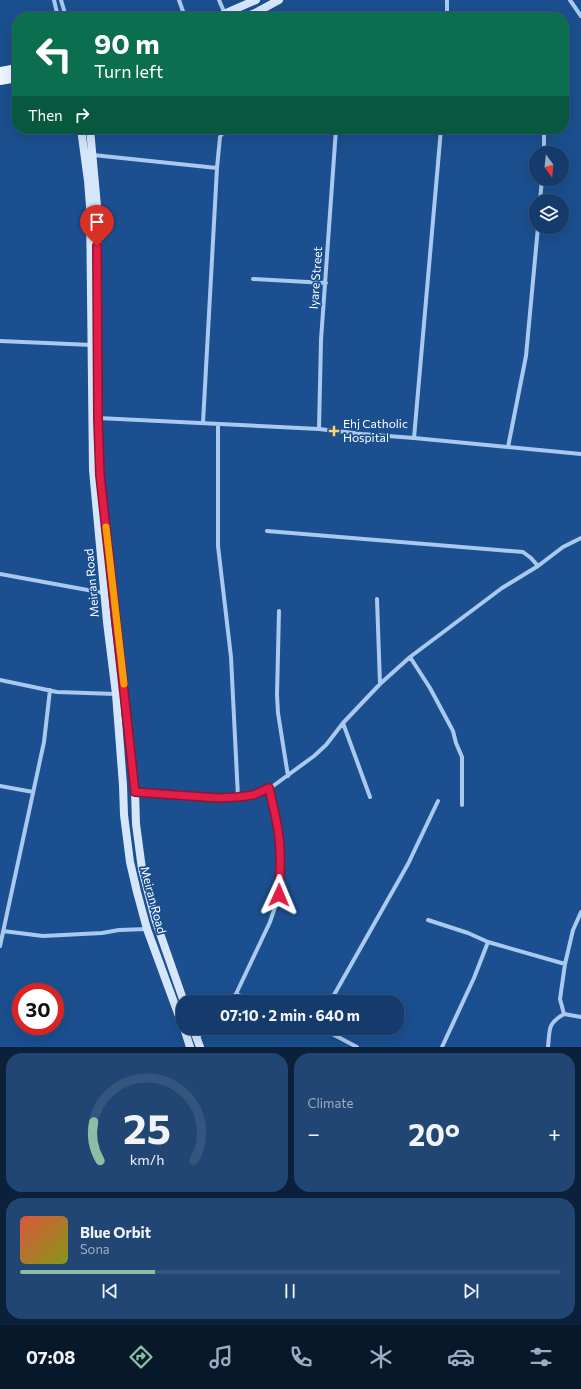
<!DOCTYPE html>
<meta charset="utf-8">
<style>
body{margin:0;font-family:Commissioner,sans-serif;background:#214673;color:#f1f3f6;height:100vh;display:flex;flex-direction:column;font-size:15px;white-space:nowrap}
*{box-sizing:border-box;margin:0}
p{font-size:13px;color:#9dadc1}
.icon{flex:none;width:22px;height:22px;fill:none;stroke:currentColor;stroke-width:2;stroke-linecap:round;stroke-linejoin:round}
.map{position:relative;height:1047px;overflow:hidden}
.drawer{display:flex;flex-direction:column;gap:6px;padding:6px;background:#0b203b;flex:1}
.drawer>*{flex:none}
.banner{position:absolute;left:12px;top:12px;width:557px;height:122px;border-radius:16px;box-shadow:0 4px 16px #0002,0 0 0 1px #33557e;background:#0b6e4f;color:#fff;overflow:hidden}
.needle{width:26px;rotate:165deg}
.fabs{position:absolute;left:529px;top:146px;display:grid;gap:8px}
.fabs a{display:grid;place-items:center;width:40px;height:40px;border-radius:50%;background:#143b6b;box-shadow:0 4px 16px #0002,0 0 0 1px #33557e;font-size:20px}
.speed{position:absolute;left:12px;top:983px;display:flex;gap:8px;font-size:20px;font-weight:700;text-align:center}
.speed>*{display:grid;place-content:center;width:52px;height:52px;border-radius:50%;background:#143b6b;box-shadow:0 4px 16px #0002,0 0 0 1px #33557e;line-height:1}
.speed .limit{border:6px solid #d22;background:#fff;color:#111}
.pin{position:absolute;display:grid;place-items:center;width:34px;height:34px;color:#fff;margin:-41px -17px;border-radius:50% 50% 50% 0;rotate:-45deg;box-shadow:0 0 4px #0007}
.pin .icon{rotate:45deg}
.me{position:absolute;width:44px;margin:-22px;rotate:1deg;stroke-linejoin:round;filter:drop-shadow(0 0 3px #0008)}
.turn{display:flex;align-items:center;gap:14px;height:84px;padding:0 16px;font-size:18px}
.turn .icon{width:52px;height:52px;stroke-width:2.5}
.turn b{display:block;font-size:28px;line-height:34px}
.then{display:flex;align-items:center;height:38px;padding:0 16px;background:#0003;gap:8px;font-size:15px}
.big{font-size:30px;font-weight:700;line-height:1.1}
.drawer .widget{flex:1;display:flex;flex-direction:column;justify-content:center;gap:6px;min-width:0;padding:0 14px;border-radius:16px;background:#214673}
.drawer .dial{align-items:center;gap:0}
.dial svg{height:104px;overflow:visible;fill:none;stroke:#33557e;stroke-width:7;stroke-linecap:round;text-anchor:middle}
.dial text{fill:#f1f3f6;stroke:none}
.song{display:flex;align-items:center;gap:12px}
.cover{width:48px;height:48px;border-radius:6px;background:linear-gradient(135deg,hsl(10 70% 55%),hsl(70 70% 35%))}
.played{height:4px;border-radius:2px;background:linear-gradient(90deg,#8abfa5 25%,#33557e 25%)}
.keys{display:flex;justify-content:space-around;direction:ltr}
.heat{display:flex;justify-content:space-between;align-items:center;font-size:22px;direction:ltr}
.drawer .tiles{flex:1;display:grid;gap:6px;grid-template-columns:1fr 1fr}
.widget:last-child{grid-column:span 2}
.trip{position:absolute;left:176px;top:995px;width:228px;height:40px;border-radius:16px;background:#143b6b;box-shadow:0 4px 16px #0002,0 0 0 1px #33557e;font-weight:700;line-height:40px;text-align:center}
.tabs{display:flex;height:64px;justify-content:space-around;align-items:center;background:#08182b;color:#9dadc1}
.tabs .icon{width:28px;height:28px}
.tabs .selected{color:#8abfa5}
.tabs b{font-size:18px;color:#f1f3f6}
.map>svg:first-child{display:block}
</style>
<div class="map">
<svg width="581" height="1047" viewBox="0 0 581 1047">
<rect width="100%" height="100%" fill="#1b4f8f"/>
<g fill="none" stroke-linecap="round" stroke-linejoin="round">
<path stroke="#a9c9ee" stroke-width="4" d="M54 0 58 17
M61 0 66 17
M179 0 185 17
M219 0 225 14
M570 0 581 16
M447 17V0
M544 129V153
M93 155 217 168 203 423
M217 168 220 137 222 134 233 129
M540 201 542 179
M253 279 326 283
M0 341 92 345
M98 418 319 429 362 434 414 438 581 454
M218 424V546L231 657 238 797
M319 429 321 340 336 129
M414 438 441 129
M508 447 526 356 538 227
M267 531 523 552 531 558 538 566
M0 574 104 593
M377 599 380 684
M279 611 277 695 278 713 288 776
M410 657 430 688 453 731 456 743 462 757V805
M0 680 57 692 116 694
M343 723 370 797
M0 786 33 792
M135 791 218 798 238 797 253 795 269 789 314 756 326 745 343 723 380 684 410 657 502 588 538 566 563 547 581 538
M428 920 468 933 488 942
M3 931 43 936 102 933 119 930 147 929
M0 946 44 742 50 690
M236 994 257 1002
M228 1002 236 994 270 922 279 895 280 855 279 833 269 789
M330 1002 408 864 438 801
M564 1014 560 999 565 964 573 930 581 912
M321 1028 357 1047
M197 1038 206 1028
M442 1047 474 978 488 942 565 964
M548 1047C550 1029 547 1024 564 1014L581 1017"/>
<path stroke="#d6e6fa" stroke-width="8" d="M217 17 256 0
M245 17 255 13 279 0
M81 129 88 181 90 206 93 470 107 622 116 694 123 785 124 815 130 862 137 892 147 929 183 1027
M90 129 97 206 98 418 100 475 135 791 136 824 142 869 155 919 184 1002
M184 1028 190 1047
M193 1028 200 1047"/>
<path stroke="#f0f6ff" stroke-width="10" d="M0 72 17 69
M0 80 17 77"/>
</g>
<g fill="none" stroke-linecap="round" stroke-linejoin="round">
<defs>
<path id="route" d="M97 246 98 418 100 475 135 792 218 798 238 797 253 795 269 788C274 810 280 832 280 854 281 868 279 881 279 895"/>
</defs>
<use href="#route" stroke="#92132f" stroke-width="10"/>
<use href="#route" stroke="#e11d48" stroke-width="7"/>
<path stroke="#f59e0b" stroke-width="7" d="M106 527 124 684"/>
</g>
<path fill="#ffd166" stroke="#1b4f8f" stroke-width="1.5" d="M332 425h4v4h4v4h-4v4h-4v-4h-4v-4h4z"/>
<g text-anchor="middle" stroke-width="3.5" stroke-linejoin="round" paint-order="stroke">
<g font-size="12" fill="#fff" stroke="#1b4f8f">
<text transform="translate(316 278) rotate(-86)" y="4">Iyare Street</text>
<text transform="translate(92 583) rotate(-95)" y="4">Meiran Road</text>
<text transform="translate(153 900) rotate(75)" y="4">Meiran Road</text>
</g>
<g font-size="12" fill="#fff" stroke="#1b4f8f" text-anchor="start">
<text x="343" y="428">Ehj Catholic<tspan x="343" dy="14">Hospital</tspan></text>
</g>
</g>
</svg>
<div class="fabs">
<a><svg class="needle" viewBox="-14 -14 28 28"><path d="M0-13l5 13h-10z" fill="#e53935"/><path d="M0 13l5-13h-10z" fill="#9dadc1"/></svg></a>
<a><svg class="icon" aria-label="layers" viewBox="0 0 24 24"><path d="M12 4l9 5-9 5-9-5zM3 14l9 5 9-5"/></svg></a>
</div>
<div class="speed"><div class="limit">30</div></div>
<div class="pin" style="left:97px;top:246px;background:#d93025"><svg class="icon" aria-label="arrive" viewBox="0 0 24 24"><path d="M6 21V4h12l-3 4 3 4H6"/></svg></div>
<svg class="me" style="left:279px;top:895px" viewBox="-20 -20 40 40"><path d="M0-17L14 15 0 8-14 15z" fill="#e11d48" stroke="#fff" stroke-width="4"/></svg>
<div class="trip">07:10 · 2 min · 640 m</div>
<div class="banner">
<div class="turn"><svg class="icon" aria-label="left" viewBox="0 0 24 24"><path d="M17 20v-9H6M10 6l-5 5 5 5"/></svg><div><b>90 m</b>Turn left</div></div>
<div class="then">Then<svg class="icon" aria-label="right" viewBox="0 0 24 24"><path d="M7 20v-9h11M14 6l5 5-5 5"/></svg></div>
</div>
</div>
<section class="drawer">
<div class="tiles">
<div class="widget dial"><svg viewBox="0 0 100 80">
<path d="M14 69A42 42 0 1 1 86 69"/>
<path d="M14 69A42 42 0 0 1 9 39" stroke="#8abfa5"/>
<text x="50" y="56" font-size="32" font-weight="700">25</text>
<text x="50" y="72" font-size="11">km/h</text>
</svg></div>
<div class="widget"><p>Climate</p>
<div class="heat"><a>−</a><b class="big">20°</b><a>+</a></div>
</div>
<div class="widget">
<div class="song"><i class="cover"></i><div><b>Blue Orbit</b><p>Sona</p></div></div>
<div class="played"></div>
<div class="keys"><svg class="icon" aria-label="previous" viewBox="0 0 24 24"><path d="M18 5L8 12l10 7zM5 5v14"/></svg><svg class="icon" aria-label="pause" viewBox="0 0 24 24"><path d="M8 5v14M16 5v14"/></svg><svg class="icon" aria-label="next" viewBox="0 0 24 24"><path d="M6 5l10 7-10 7zM19 5v14"/></svg></div>
</div>
</div>
</section>
<nav class="tabs">
<b>07:08</b>
<svg class="icon selected" aria-label="directions" viewBox="0 0 24 24"><path d="M12 3l9 9-9 9-9-9zM9 14v-3h6M13 9l2 2-2 2"/></svg>
<svg class="icon" aria-label="music" viewBox="0 0 24 24"><path d="M9 18V5l10-2v13"/><circle cx="6" cy="18" r="3"/><circle cx="16" cy="16" r="3"/></svg>
<svg class="icon" aria-label="phone" viewBox="0 0 24 24"><path d="M5 4h4l2 5-3 2q2 4 5 5l2-3 5 2v4C11 20 4 13 5 4z"/></svg>
<svg class="icon" aria-label="climate" viewBox="0 0 24 24"><path d="M12 3v18M4 7l16 10M4 17L20 7"/></svg>
<svg class="icon" aria-label="car" viewBox="0 0 24 24"><path d="M5 17H2v-5l4-1 3-4h7l3 4 3 1v5h-3M9 17h6M6 11h13"/><circle cx="7" cy="17" r="2"/><circle cx="17" cy="17" r="2"/></svg>
<svg class="icon" aria-label="filters" viewBox="0 0 24 24"><path d="M4 7h16M4 17h16"/><circle cx="9" cy="7" r="2"/><circle cx="15" cy="17" r="2"/></svg>
</nav>
